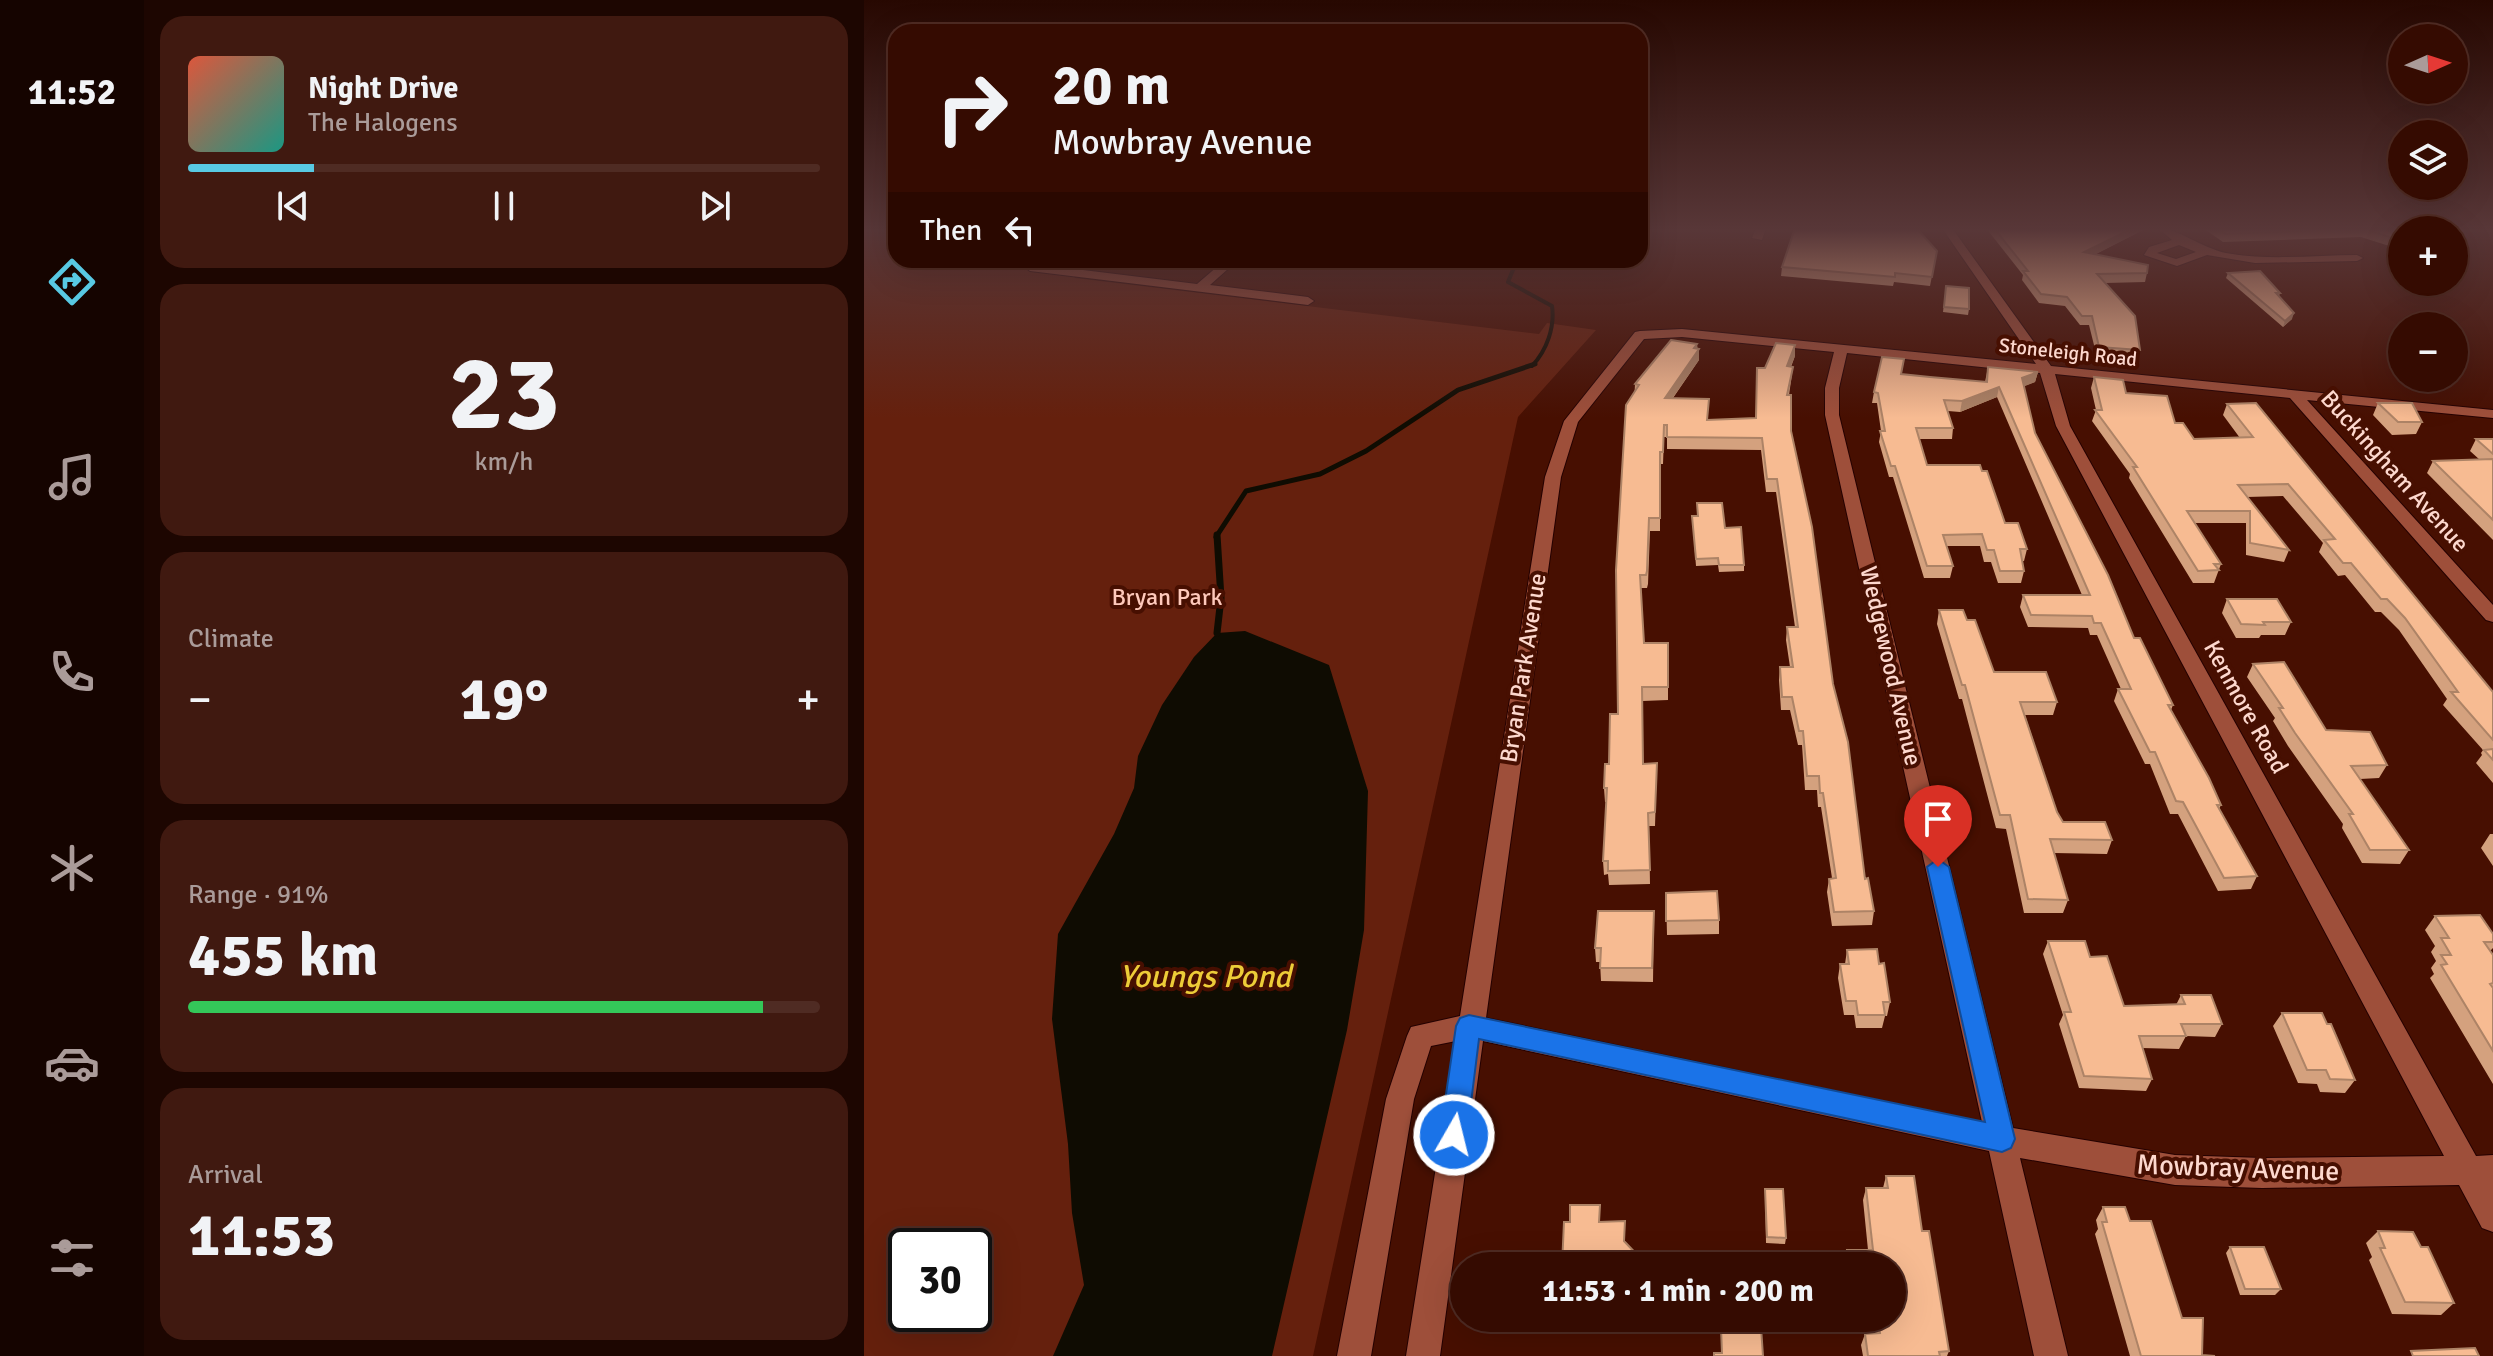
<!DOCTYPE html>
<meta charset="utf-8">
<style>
body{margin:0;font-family:Signika,sans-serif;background:#401910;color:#f1f3f6;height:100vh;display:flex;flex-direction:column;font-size:30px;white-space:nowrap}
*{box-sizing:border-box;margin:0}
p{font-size:26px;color:#aa9b99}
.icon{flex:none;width:44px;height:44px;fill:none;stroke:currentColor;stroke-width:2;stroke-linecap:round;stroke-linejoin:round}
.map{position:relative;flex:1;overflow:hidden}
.sheet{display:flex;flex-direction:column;gap:16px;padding:16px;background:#1d0601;width:720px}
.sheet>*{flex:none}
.guide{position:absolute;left:24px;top:24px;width:760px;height:244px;border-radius:24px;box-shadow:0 8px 32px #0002,0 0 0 2px #4f2b23;background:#350b01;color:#f1f3f6;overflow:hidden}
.needle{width:52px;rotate:87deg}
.fabs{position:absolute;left:1524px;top:24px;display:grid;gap:16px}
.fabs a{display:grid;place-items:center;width:80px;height:80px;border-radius:50%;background:#350b01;box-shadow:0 8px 32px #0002,0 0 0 2px #4f2b23;font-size:40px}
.speed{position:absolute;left:24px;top:1228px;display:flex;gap:16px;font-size:40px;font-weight:700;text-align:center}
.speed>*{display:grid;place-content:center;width:104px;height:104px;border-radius:50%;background:#350b01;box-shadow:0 8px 32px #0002,0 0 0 2px #4f2b23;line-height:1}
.speed .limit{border:4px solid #111;border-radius:12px;background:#fff;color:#111}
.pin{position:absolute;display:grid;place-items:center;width:68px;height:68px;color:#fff;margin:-82px -34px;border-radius:50% 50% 50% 0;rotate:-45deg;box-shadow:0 0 8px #0007}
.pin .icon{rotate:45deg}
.me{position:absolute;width:88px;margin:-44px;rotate:8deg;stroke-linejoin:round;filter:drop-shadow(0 0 6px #0008)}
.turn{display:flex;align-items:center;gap:28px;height:168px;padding:0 32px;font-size:36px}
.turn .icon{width:104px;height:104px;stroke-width:2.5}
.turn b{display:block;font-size:56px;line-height:68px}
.then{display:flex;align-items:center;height:76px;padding:0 32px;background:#0003;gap:16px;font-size:30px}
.big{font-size:60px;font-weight:700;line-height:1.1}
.sheet .tile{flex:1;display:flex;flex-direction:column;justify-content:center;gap:12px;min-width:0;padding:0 28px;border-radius:24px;background:#401910}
.sheet .dial{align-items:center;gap:0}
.dial b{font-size:104px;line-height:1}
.song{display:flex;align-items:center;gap:24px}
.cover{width:96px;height:96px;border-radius:12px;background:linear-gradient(135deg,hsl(10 70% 55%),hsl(170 70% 35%))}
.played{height:8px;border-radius:4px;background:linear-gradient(90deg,#58c9e3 20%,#4f2b23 20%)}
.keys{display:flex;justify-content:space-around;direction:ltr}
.heat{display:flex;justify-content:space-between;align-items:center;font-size:44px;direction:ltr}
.charge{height:12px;border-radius:6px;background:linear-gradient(90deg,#34c759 91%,#4f2b23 0)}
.trip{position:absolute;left:586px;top:1252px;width:456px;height:80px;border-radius:40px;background:#350b01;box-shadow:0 8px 32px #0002,0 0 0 2px #4f2b23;font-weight:700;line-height:80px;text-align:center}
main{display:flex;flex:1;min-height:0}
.tabs{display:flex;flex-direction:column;width:144px;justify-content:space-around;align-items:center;background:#150400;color:#aa9b99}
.tabs .icon{width:56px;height:56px}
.tabs .active{color:#58c9e3}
.tabs b{font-size:36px;color:#f1f3f6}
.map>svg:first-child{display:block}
</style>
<main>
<nav class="tabs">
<b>11:52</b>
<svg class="icon active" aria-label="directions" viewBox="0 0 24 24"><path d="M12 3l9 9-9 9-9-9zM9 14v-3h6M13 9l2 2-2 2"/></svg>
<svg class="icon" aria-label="music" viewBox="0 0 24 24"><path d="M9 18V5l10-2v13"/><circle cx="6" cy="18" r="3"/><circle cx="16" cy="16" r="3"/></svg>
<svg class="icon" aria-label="phone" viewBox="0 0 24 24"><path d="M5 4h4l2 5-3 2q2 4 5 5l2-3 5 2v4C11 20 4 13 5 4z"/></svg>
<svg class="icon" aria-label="climate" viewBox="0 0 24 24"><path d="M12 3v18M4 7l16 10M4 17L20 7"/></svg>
<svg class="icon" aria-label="car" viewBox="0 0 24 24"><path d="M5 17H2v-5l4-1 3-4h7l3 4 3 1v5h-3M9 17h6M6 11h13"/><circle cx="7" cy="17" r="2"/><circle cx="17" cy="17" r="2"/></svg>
<svg class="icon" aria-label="filters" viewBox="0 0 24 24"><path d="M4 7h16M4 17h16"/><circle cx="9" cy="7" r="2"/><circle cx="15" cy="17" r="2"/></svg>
</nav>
<section class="sheet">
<div class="tile">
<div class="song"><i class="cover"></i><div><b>Night Drive</b><p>The Halogens</p></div></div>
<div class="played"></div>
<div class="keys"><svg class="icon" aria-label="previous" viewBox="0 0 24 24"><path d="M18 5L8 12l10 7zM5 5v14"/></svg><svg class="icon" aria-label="pause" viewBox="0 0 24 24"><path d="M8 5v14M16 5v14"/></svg><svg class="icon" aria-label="next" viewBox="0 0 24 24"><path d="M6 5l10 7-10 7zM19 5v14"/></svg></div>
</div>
<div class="tile dial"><b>23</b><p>km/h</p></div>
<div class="tile"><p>Climate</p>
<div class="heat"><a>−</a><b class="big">19°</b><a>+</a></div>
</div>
<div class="tile"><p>Range · 91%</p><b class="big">455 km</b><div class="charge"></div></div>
<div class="tile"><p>Arrival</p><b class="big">11:53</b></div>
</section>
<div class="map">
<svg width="1629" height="1356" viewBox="0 0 1629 1356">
<rect width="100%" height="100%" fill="#470f01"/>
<path fill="#65200d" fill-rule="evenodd" d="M0 228H32V260H203L211 278 675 334 683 323 732 330 654 417 449 1356H0ZM42 1246H110V1314H42Z"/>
<path fill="#0f0c02" d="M381 631 465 665 504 791 500 930 483 1030 408 1356H189L220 1285 208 1213 204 1144 188 1019 194 934 250 834 270 788 274 756 298 705 330 657 353 633Z"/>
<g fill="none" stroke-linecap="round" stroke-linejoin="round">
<path stroke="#0f0c02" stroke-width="4" d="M664 260 651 265 644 282 688 306C691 327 683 350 668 366"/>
<path stroke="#0f0c02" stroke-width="5" d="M352 537 382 491 456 474 502 451 594 390 671 364"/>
<path stroke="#0f0c02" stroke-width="7" d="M353 633 357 598 353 535"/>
<defs>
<path id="minor" d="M892 228H902L898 240 888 238Z
M1078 228H1088L1187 366 1629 410V418L1443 400 1629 605V622L1622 620 1426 398 1191 374 1206 426 1612 1156 1629 1155V1232L1618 1228 1595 1185 1398 1188 1311 1185 1156 1158 1204 1356H1170L1125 1151 619 1041 576 1356H542L592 1041 567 1046 550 1099 507 1356H473L522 1099 543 1036 547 1027 596 1016 681 477 700 421 771 332 776 331 818 329 1172 364ZM818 337 970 352 961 388V415L1118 1122 622 1018 697 477 714 422 780 339ZM983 353 1176 373 1192 426 1580 1156 1398 1158 1311 1155 1149 1128 975 415V388Z
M1294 228C1313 228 1338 248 1362 253 1405 261 1450 255 1493 255L1499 258 1493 261 1391 263 1343 255 1313 266 1280 255 1285 247 1308 240ZM1315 245 1332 252 1312 259 1293 253Z
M160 260H172L170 264 333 284 361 260H374L346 285 444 297 450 301 444 305 166 271 157 264Z"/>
</defs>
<use href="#minor" stroke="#240100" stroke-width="2"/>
<use href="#minor" fill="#9e4f3a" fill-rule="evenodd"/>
</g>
<path fill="#d4a17e" d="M929 228H1054L1055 231 1073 251 1066 286 1030 282 1029 286 917 276 918 267 930 230Z
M1122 228H1283L1230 255 1283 273 1281 282 1241 283 1276 350 1273 360 1233 357 1225 325H1216L1201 306 1175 303 1158 280 1159 275Z
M1339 228H1558L1538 230V250L1497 237 1359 242Z
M1364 273 1416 293 1415 296 1428 319 1419 327 1362 278Z
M1082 286 1105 309 1104 315 1079 312Z
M833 344 835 360 809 398 844 420 892 418 901 368 931 356 927 367H929L925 395 927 431 1001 879 1010 911 1008 925 968 926 963 892 965 879 968 878 957 807H954L953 790H941L938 745H934L926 710H917L915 680 916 667H926L922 640 923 627H931L912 492H902L897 450 803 449V437H800L799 464H796V531H786L784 584 783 588H776L780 643H804V700L779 701V764L793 763 791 826H785L786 884 745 885 744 874 740 875 739 861 742 802H741L740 788 754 714 771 384Z
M1124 367 1174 372 1171 382 1160 386 1171 433 1270 638 1309 705 1307 710 1357 805 1355 809 1393 876 1387 889 1354 891 1314 814H1306L1286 764H1281L1250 701 1254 689H1257L1233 635H1226L1224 628 1164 627 1156 607 1159 595H1218L1133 397 1096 412 1084 411 1089 428 1088 439H1055L1063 465 1141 523 1163 549 1160 561H1158L1160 571 1157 583H1134L1127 562H1120L1116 546H1082L1089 566 1086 578H1060L1029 477H1025L1015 442 1017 431 1013 403H1008L1010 392 1037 374 1121 382Z
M1230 377 1262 393 1311 423 1330 439 1376 438 1359 415 1363 404 1629 692V783L1612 763 1618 755 1617 753 1619 750 1579 705 1583 699 1535 630 1517 612H1511L1481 575 1474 576 1455 552 1459 543 1419 496 1383 497 1425 550 1420 562 1382 555V523H1331L1357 564 1350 583H1329L1265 478 1266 474 1228 421 1232 410 1227 388Z
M1514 403 1558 422 1552 434 1528 435 1509 415Z
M1612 439H1629V540L1563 473 1569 461 1616 460 1606 451Z
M828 516 861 528 880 565V571L855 572 854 565 832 566Z
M1363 599 1427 622 1421 635H1397L1395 638H1372L1358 613Z
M1075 610 1103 620 1130 672 1193 702 1189 715H1161L1193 812 1199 822 1248 840 1243 854 1190 853 1204 900 1199 913H1160L1142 829 1132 828 1098 699H1095L1073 624Z
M1389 664 1462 730 1523 765 1515 778 1496 779 1545 850 1536 864 1498 863 1478 828 1479 824 1424 746 1409 721 1411 718 1383 677Z
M1626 834H1629V866L1617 848Z
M802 893 855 920V934L803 935Z
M790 911 789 982 737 981 736 962H732L731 948Z
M1571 916 1629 934V948L1626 951 1629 955V1084L1566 978 1570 974 1567 968 1572 961 1567 952 1571 946 1561 930Z
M1184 941 1226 957 1260 1006 1312 1005 1317 995 1358 1024 1351 1037 1322 1036 1315 1049 1278 1048 1288 1079 1282 1091 1215 1088 1195 1024 1199 1015 1179 954Z
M983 950 1015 964 1026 1002 1023 1016H1021L1018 1028H992L990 1015H980L974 978 976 964H981Z
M1418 1013 1491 1080 1481 1093 1456 1092 1453 1084 1434 1083 1409 1026Z
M1022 1176 1058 1231 1085 1351 1083 1356H999L997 1345 1001 1334 1011 1333 1009 1318H1028V1266H980V1262L983 1250H1004L999 1200 1002 1188H1019Z
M901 1189 922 1238 921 1244 902 1243Z
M1239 1207 1266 1221 1338 1355 1351 1356H1266L1231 1234 1234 1229 1232 1220Z
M1514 1231 1557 1247 1590 1303 1577 1315 1528 1314 1505 1260 1508 1257 1502 1243Z
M1366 1247 1417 1289 1411 1295H1376L1362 1253Z
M701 1318H726V1320L702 1321Z"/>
<path fill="#ad8366" d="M1269 228H1283L1218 261 1220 252Z
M1430 313 1428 319 1419 327 1421 321Z
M833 344V351L835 349V360L801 409V398Z
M931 345V356L922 378 923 366Z
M1174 372 1171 382 1156 388 1158 378Z
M1135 387 1133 397 1096 412 1098 401Z"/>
<path fill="#f7bb92" stroke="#ad8366" stroke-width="2" d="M931 228H1054L1055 231 1073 251 1068 277 1031 273V277L918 267Z
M1130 228H1269L1220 252 1284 265 1283 273 1233 274 1271 316 1276 350 1235 347 1228 316H1218L1203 297 1177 294 1159 271H1164Z
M1353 228H1558L1562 230H1538V241L1500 229 1361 234Z
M1396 271 1416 293H1412L1430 313 1421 321 1364 273Z
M1082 286 1105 288V309L1080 307Z
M807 340 833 344 830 348 835 349 801 398 845 399 843 420 892 418 893 368H901L912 343 931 345 923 366 929 367 923 395H927V431L948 527 969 684 984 742 1001 879 1004 878 1010 911 970 912 965 879 972 878 959 793H956L955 776H943L939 731H935L928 697H918L916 667H929L923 627H934L913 479H903L898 438 803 437V425H800L799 452H796V518H785L783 571 782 575H776L780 643H804V687H778L779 764 793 763 791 812 784 813 786 870 744 871V861H739L743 788H740L741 764H745L746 714H754L752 570 762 405 775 385 771 384Z
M1018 357 1040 359 1037 374 1066 377 1123 382 1124 367 1174 372 1158 378 1171 433 1244 575 1270 638H1276L1309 705H1304L1345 778 1357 805H1353L1393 876 1360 878 1319 802 1312 801 1291 752H1286L1254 689H1267L1237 623H1230L1228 616 1167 615 1159 595H1226L1135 387 1098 401 1080 400 1089 428H1052L1063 465H1116L1118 471H1123L1141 523H1154L1163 549H1156L1160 571H1136L1130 550H1123L1118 534 1079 535 1089 566H1063L1031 466H1027L1016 431H1021L1014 393 1010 392Z
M1230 377 1259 380 1262 393 1303 396 1311 423H1319L1330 439 1389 437 1363 404 1392 403 1629 692V740L1587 692H1594L1541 618 1523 599H1517L1487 563H1479L1460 540 1471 539 1424 484 1374 485 1425 550 1386 543V511H1323L1357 564H1350L1355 570 1334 571 1269 467H1273L1231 410H1238Z
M1514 403H1548L1558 422H1534Z
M1612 439H1629V454Z
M1629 459V520L1569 461Z
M833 503H858L861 528 877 527 880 565H855L854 558 832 559 828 516H834Z
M1363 599H1413L1427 622H1399L1401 625 1377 624Z
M1075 610H1099L1103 620H1111L1130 672H1182L1193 702H1156L1193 812 1199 822H1241L1248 840 1186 839 1204 900 1164 899 1146 815H1136L1101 685H1098Z
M1420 662 1462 730 1506 732 1523 765 1487 766 1545 850H1506L1485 814H1489L1431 733 1415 708H1419L1389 664Z
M1629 749V760L1620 750Z
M853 891 855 920 802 921V893Z
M734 911H790L788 968H736L737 948H731Z
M1616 915 1629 934V942H1620L1629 955V983L1626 984 1629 988V1051L1577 965 1583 964 1577 955H1587L1577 938H1585L1571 916Z
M1184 941H1221L1226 957 1243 956 1260 1006 1321 1004 1317 995H1347L1358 1024H1317L1322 1036H1275L1288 1079 1220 1076 1200 1012H1207Z
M1013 949 1015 964 1020 963 1026 1002H1019L1021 1015H994L992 1001H982L976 964H985L983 950Z
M1418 1013H1458L1463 1024H1467L1491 1080 1466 1079 1462 1070H1443Z
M1022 1176H1050L1058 1231H1065L1085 1351 1075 1352 1076 1356H1004L1001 1334 1016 1333 1014 1318H1028V1266H984L983 1250H1009L1002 1188H1024Z
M901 1189H919L922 1238 903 1237Z
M706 1205H736L735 1222 761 1221 760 1241 780 1262V1266H698L700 1222H706Z
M1239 1207H1261L1266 1221H1287L1318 1318H1339L1338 1355 1351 1356H1277L1238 1222H1243Z
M1514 1231 1549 1232 1557 1247H1564L1590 1303 1541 1302 1516 1248H1521Z
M1366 1247H1400L1417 1289H1381Z
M897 1327 899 1356H850V1353H858L857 1328Z
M1611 1348 1615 1356H1549L1547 1351Z"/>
<linearGradient id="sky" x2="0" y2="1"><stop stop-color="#270801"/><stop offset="0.55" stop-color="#583738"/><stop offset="1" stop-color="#583738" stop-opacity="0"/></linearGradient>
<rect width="1629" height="418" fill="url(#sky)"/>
<path fill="#1a73e8" stroke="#114b97" stroke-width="2" d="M1074 859 1085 867 1151 1139 1147 1148 1138 1152 615 1039 603 1135 599 1144 590 1148 580 1144 576 1135 592 1026 596 1018 605 1015 1121 1122 1063 867Z"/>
<g text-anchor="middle" stroke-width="8" stroke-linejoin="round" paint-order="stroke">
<g font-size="20" fill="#fdd8ce" stroke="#470f01">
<text transform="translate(1204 352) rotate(6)" y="7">Stoneleigh Road</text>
</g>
<g font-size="24" fill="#fdd8ce" stroke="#470f01">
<text transform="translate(1531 471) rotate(48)" y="8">Buckingham Avenue</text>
<text transform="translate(1027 666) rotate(77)" y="8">Wedgewood Avenue</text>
<text transform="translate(659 668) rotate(-81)" y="8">Bryan Park Avenue</text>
<text transform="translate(1382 707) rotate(61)" y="8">Kenmore Road</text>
</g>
<g font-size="24" fill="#fec9bb" stroke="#470f01">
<text x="303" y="605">Bryan Park</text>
</g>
<g font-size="28" fill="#fdd8ce" stroke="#470f01">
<text transform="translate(1374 1167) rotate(2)" y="10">Mowbray Avenue</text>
</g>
<g font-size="32" font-style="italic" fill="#edcc38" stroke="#470f01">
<text x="341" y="987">Youngs Pond</text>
</g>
</g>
</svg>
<div class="fabs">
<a><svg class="needle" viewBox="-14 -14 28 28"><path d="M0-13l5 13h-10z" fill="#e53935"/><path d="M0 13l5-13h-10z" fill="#aa9b99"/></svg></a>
<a><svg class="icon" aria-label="layers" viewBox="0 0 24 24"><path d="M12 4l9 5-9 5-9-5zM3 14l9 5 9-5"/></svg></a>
<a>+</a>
<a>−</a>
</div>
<div class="speed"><div class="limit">30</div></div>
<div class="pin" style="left:1074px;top:867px;background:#d93025"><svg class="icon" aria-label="arrive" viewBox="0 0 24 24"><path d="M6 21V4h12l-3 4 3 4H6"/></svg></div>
<svg class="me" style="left:590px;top:1135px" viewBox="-20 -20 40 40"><circle r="17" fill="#1a73e8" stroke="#fff" stroke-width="3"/><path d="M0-11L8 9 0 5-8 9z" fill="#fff"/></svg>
<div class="trip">11:53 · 1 min · 200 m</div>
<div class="guide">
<div class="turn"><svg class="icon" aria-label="right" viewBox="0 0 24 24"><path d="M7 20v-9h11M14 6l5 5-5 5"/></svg><div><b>20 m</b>Mowbray Avenue</div></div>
<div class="then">Then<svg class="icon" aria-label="left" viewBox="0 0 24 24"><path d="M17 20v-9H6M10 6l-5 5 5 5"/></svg></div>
</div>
</div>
</main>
